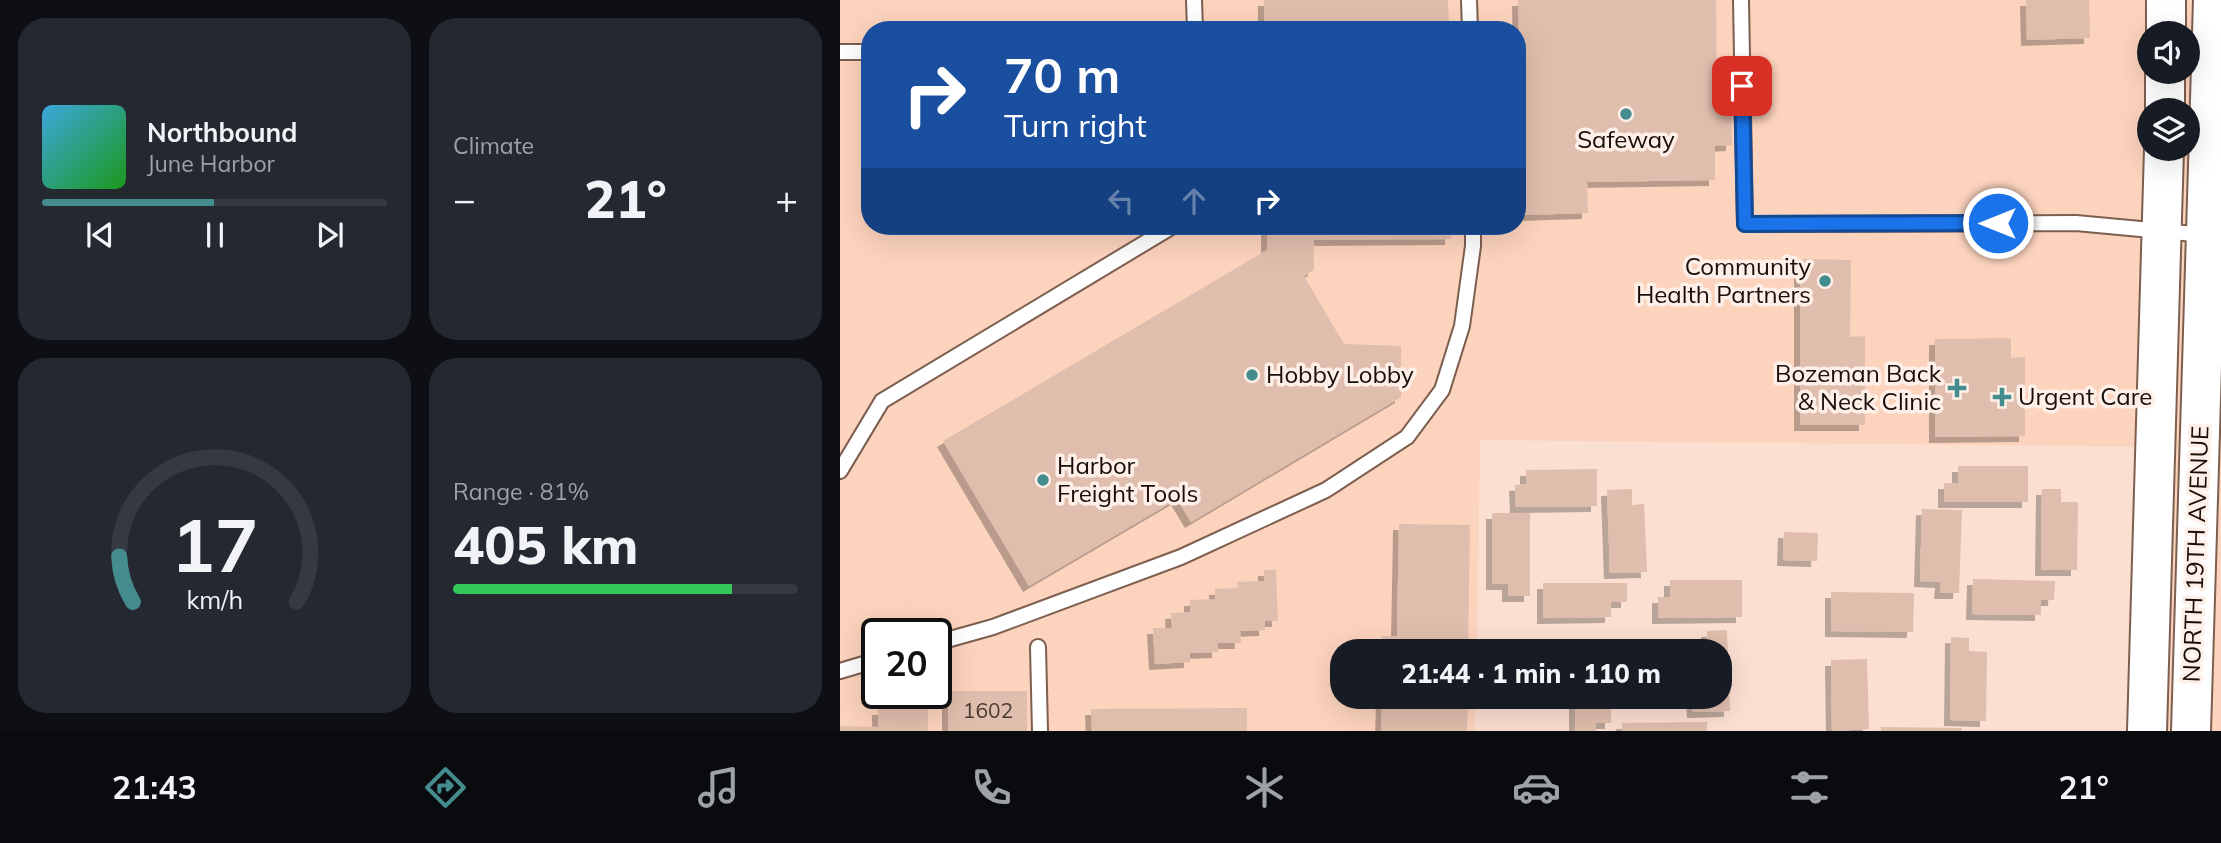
<!DOCTYPE html>
<meta charset="utf-8">
<style>
body{margin:0;font-family:Mulish,sans-serif;background:#242831;color:#f1f3f6;height:100vh;display:flex;flex-direction:column;font-size:26px;white-space:nowrap}
*{box-sizing:border-box;margin:0}
p{font-size:23px;color:#9ea1a6}
.icon{flex:none;width:38px;height:38px;fill:none;stroke:currentColor;stroke-width:2;stroke-linecap:round;stroke-linejoin:round}
.map{position:relative;flex:1;overflow:hidden}
.panel{display:flex;flex-direction:column;gap:18px;padding:18px;background:#0d0f14;width:840px}
.panel>*{flex:none}
.banner{position:absolute;left:21px;top:21px;width:665px;height:214px;border-radius:28px;box-shadow:0 7px 28px #0002;background:#1a4fa0;color:#fff;overflow:hidden}
.controls{position:absolute;left:1297px;top:21px;display:grid;gap:14px}
.controls a{display:grid;place-items:center;width:63px;height:63px;border-radius:50%;background:#171b24;box-shadow:0 7px 28px #0002;font-size:35px}
.speed{position:absolute;left:21px;top:618px;display:flex;gap:14px;font-size:35px;font-weight:700;text-align:center}
.speed>*{display:grid;place-content:center;width:91px;height:91px;border-radius:50%;background:#171b24;box-shadow:0 7px 28px #0002;line-height:1}
.speed .limit{border:4px solid #111;border-radius:10px;background:#fff;color:#111}
.pin{position:absolute;display:grid;place-items:center;width:60px;height:60px;color:#fff;margin:-30px;border-radius:14px;box-shadow:0 4px 10px #0006}
.me{position:absolute;width:77px;margin:-38px;rotate:270deg;stroke-linejoin:round;filter:drop-shadow(0 0 5px #0008)}
.turn{display:flex;align-items:center;gap:24px;height:147px;padding:0 28px;font-size:32px}
.turn .icon{width:91px;height:91px;stroke-width:2.5}
.turn b{display:block;font-size:49px;line-height:60px}
.lanes{display:flex;align-items:center;height:66px;padding:0 28px;background:#0003;justify-content:center;gap:35px;direction:ltr}
.lanes .off{opacity:.35}
.big{font-size:52px;font-weight:800;line-height:1.1}
.panel .widget{flex:1;display:flex;flex-direction:column;justify-content:center;gap:10px;min-width:0;padding:0 24px;border-radius:28px;background:#242831}
.panel .dial{align-items:center;gap:0}
.dial svg{height:182px;overflow:visible;fill:none;stroke:#363941;stroke-width:7;stroke-linecap:round;text-anchor:middle}
.dial text{fill:#f1f3f6;stroke:none}
.song{display:flex;align-items:center;gap:21px}
.cover{width:84px;height:84px;border-radius:10px;background:linear-gradient(135deg,hsl(200 70% 55%),hsl(120 70% 35%))}
.played{height:7px;border-radius:4px;background:linear-gradient(90deg,#448c8e 50%,#363941 50%)}
.keys{display:flex;justify-content:space-around;direction:ltr}
.heat{display:flex;justify-content:space-between;align-items:center;font-size:38px;direction:ltr}
.charge{height:10px;border-radius:5px;background:linear-gradient(90deg,#34c759 81%,#363941 0)}
.panel .tiles{flex:1;display:grid;gap:18px;grid-template-columns:repeat(2,1fr)}
.trip{position:absolute;left:490px;top:639px;width:402px;height:70px;border-radius:28px;background:#171b24;box-shadow:0 7px 28px #0002;font-weight:800;line-height:70px;text-align:center}
.tabs{display:flex;height:112px;justify-content:space-around;align-items:center;background:#090b0e;color:#9ea1a6}
.tabs .icon{width:49px;height:49px}
.tabs .on{color:#448c8e}
.tabs b{font-size:32px;color:#f1f3f6}
main{display:flex;flex:1;min-height:0}
.map>svg:first-child{display:block}
</style>
<main>
<section class="panel">
<div class="tiles">
<div class="widget">
<div class="song"><i class="cover"></i><div><b>Northbound</b><p>June Harbor</p></div></div>
<div class="played"></div>
<div class="keys"><svg class="icon" aria-label="previous" viewBox="0 0 24 24"><path d="M18 5L8 12l10 7zM5 5v14"/></svg><svg class="icon" aria-label="pause" viewBox="0 0 24 24"><path d="M8 5v14M16 5v14"/></svg><svg class="icon" aria-label="next" viewBox="0 0 24 24"><path d="M6 5l10 7-10 7zM19 5v14"/></svg></div>
</div>
<div class="widget"><p>Climate</p>
<div class="heat"><a>−</a><b class="big">21°</b><a>+</a></div>
</div>
<div class="widget dial"><svg viewBox="0 0 100 80">
<path d="M14 69A42 42 0 1 1 86 69"/>
<path d="M14 69A42 42 0 0 1 8 49" stroke="#448c8e"/>
<text x="50" y="56" font-size="32" font-weight="700">17</text>
<text x="50" y="72" font-size="11">km/h</text>
</svg></div>
<div class="widget"><p>Range · 81%</p><b class="big">405 km</b><div class="charge"></div></div>
</div>
</section>
<div class="map">
<svg width="1381" height="731" viewBox="0 0 1381 731">
<defs>
<filter id="shadow"><feDropShadow dx="-6" dy="6" stdDeviation="0" flood-color="#0004"/></filter>
</defs>
<rect width="100%" height="100%" fill="#fbdfd1"/>
<path fill="#fcd3bd" fill-rule="evenodd" d="M0 0H1381V731H1323L1335 447 640 440 637 651H502V696L636 697 635 731H0ZM30 30H677V226H30ZM1309 33H1348V72H1309ZM1309 110H1348V149H1309ZM37 634H96V693H37Z"/>
<path fill="#e0bead" filter="url(#shadow)" d="M424 0H608L609 30H424Z
M678 0H876L877 83H891L892 145 875 146V180L747 182 748 213 682 215Z
M1186 0H1249L1250 38 1187 40Z
M427 226H611V239L474 240V270L464 276 504 344 561 346V397L351 522 337 499 189 586 103 441 427 250Z
M960 259 1011 260 1010 337 1025 336V425H960Z
M1171 338V358L1185 357V436L1095 437V339Z
M1118 466H1188V502H1104V483H1118Z
M757 469V506L676 507 675 485 686 484V470Z
M792 489V505L804 504 807 572 770 573 767 490Z
M1202 489H1221V502H1238L1237 570H1201Z
M1082 509 1122 510 1119 593H1100L1101 582 1080 581Z
M652 513H690V596H668V584H652Z
M559 524 630 525 628 651H542V636H557Z
M944 532 978 533 977 561 943 560Z
M424 570H436L438 621H425V630L400 631 401 643H378V652L350 653V662L315 664 313 628H332L331 613 350 612V600L375 599V589L398 588 397 582 424 581Z
M1133 579 1215 581 1214 600H1201V615L1132 614Z
M830 580H902V617L818 618V597H830Z
M703 583H787V602H771V617L703 618Z
M991 592 1074 593 1073 632 991 631Z
M887 630 890 711 853 712 852 696H880V651H851V642L867 641V631Z
M1111 637 1129 638V651L1147 652 1146 721 1110 720Z
M1027 659 1029 729 992 731 991 660Z
M108 691H187V731H108Z
M542 696H628L627 731H541Z
M735 696H771V723H756V731H735Z
M88 708V731H0V726L38 727V709Z
M407 708V731H252L251 709Z
M867 722V731H782V723Z
M1041 727 1122 728V731H1041Z"/>
<g fill="none" stroke-linecap="round" stroke-linejoin="round">
<defs>
<path id="lane" d="M354 0 355 30
M629 0 630 30
M901 0 905 224 1236 223 1365 235
M0 52H30
M0 471 42 401 333 226
M96 643 153 627 341 557 486 490 567 437 602 390 622 326 633 246V226
M198 647 200 731
M0 671 37 660"/>
<path id="primary" d="M1326 33V0
M1325 110V72
M1307 731 1324 149
M1351 731 1373 0"/>
</defs>
<use href="#lane" stroke="#7d5f50" stroke-width="18"/>
<use href="#primary" stroke="#7d5f50" stroke-width="42"/>
<use href="#lane" stroke="#fff" stroke-width="14"/>
<use href="#primary" stroke="#fff" stroke-width="38"/>
</g>
<g fill="none" stroke-linecap="round" stroke-linejoin="round">
<defs>
<path id="route" d="M902 86 905 224 1158 223"/>
</defs>
<use href="#route" stroke="#114b97" stroke-width="18"/>
<use href="#route" stroke="#1a73e8" stroke-width="12"/>
</g>
<g fill="#448c8e" stroke="#fef0e8" stroke-width="2.5">
<circle cx="786" cy="114" r="7"/>
<circle cx="985" cy="281" r="7"/>
<circle cx="412" cy="375" r="7"/>
<path d="M1113.5 377.5h7v7h7v7h-7v7h-7v-7h-7v-7h7z"/>
<path d="M1158.5 386.5h7v7h7v7h-7v7h-7v-7h-7v-7h7z"/>
<circle cx="203" cy="480" r="7"/>
</g>
<g text-anchor="middle" stroke-width="7" stroke-linejoin="round" paint-order="stroke">
<g font-size="21" fill="#4c3a32">
<text x="148" y="718">1602</text>
</g>
<g font-size="24" fill="#1a0e09" stroke="#fef0e8" text-anchor="start">
<text x="786" y="148" text-anchor="middle">Safeway</text>
<text x="971" y="275" text-anchor="end">Community<tspan x="971" dy="28">Health Partners</tspan></text>
<text x="1101" y="382" text-anchor="end">Bozeman Back<tspan x="1101" dy="28">&amp; Neck Clinic</tspan></text>
<text x="426" y="383">Hobby Lobby</text>
<text x="1178" y="405">Urgent Care</text>
<text x="217" y="474">Harbor<tspan x="217" dy="28">Freight Tools</tspan></text>
</g>
<g font-size="24" fill="#1a0e09" stroke="#fef0e8">
<text transform="translate(1356 554) rotate(-88)" y="8">NORTH 19TH AVENUE</text>
</g>
</g>
</svg>
<div class="controls">
<a><svg class="icon" aria-label="sound" viewBox="0 0 24 24"><path d="M4 9h4l5-4v14l-5-4H4zM17 9q2 3 0 6"/></svg></a>
<a><svg class="icon" aria-label="layers" viewBox="0 0 24 24"><path d="M12 4l9 5-9 5-9-5zM3 14l9 5 9-5"/></svg></a>
</div>
<div class="speed"><div class="limit">20</div></div>
<div class="pin" style="left:902px;top:86px;background:#d93025"><svg class="icon" aria-label="arrive" viewBox="0 0 24 24"><path d="M6 21V4h12l-3 4 3 4H6"/></svg></div>
<svg class="me" style="left:1158px;top:223px" viewBox="-20 -20 40 40"><circle r="17" fill="#1a73e8" stroke="#fff" stroke-width="3"/><path d="M0-11L8 9 0 5-8 9z" fill="#fff"/></svg>
<div class="trip">21:44 · 1 min · 110 m</div>
<div class="banner">
<div class="turn"><svg class="icon" aria-label="right" viewBox="0 0 24 24"><path d="M7 20v-9h11M14 6l5 5-5 5"/></svg><div><b>70 m</b>Turn right</div></div>
<div class="lanes"><svg class="icon off" aria-label="left" viewBox="0 0 24 24"><path d="M17 20v-9H6M10 6l-5 5 5 5"/></svg><svg class="icon off" aria-label="ahead" viewBox="0 0 24 24"><path d="M12 20V5M6 11l6-6 6 6"/></svg><svg class="icon" aria-label="right" viewBox="0 0 24 24"><path d="M7 20v-9h11M14 6l5 5-5 5"/></svg></div>
</div>
</div>
</main>
<nav class="tabs">
<b>21:43</b>
<svg class="icon on" aria-label="directions" viewBox="0 0 24 24"><path d="M12 3l9 9-9 9-9-9zM9 14v-3h6M13 9l2 2-2 2"/></svg>
<svg class="icon" aria-label="music" viewBox="0 0 24 24"><path d="M9 18V5l10-2v13"/><circle cx="6" cy="18" r="3"/><circle cx="16" cy="16" r="3"/></svg>
<svg class="icon" aria-label="phone" viewBox="0 0 24 24"><path d="M5 4h4l2 5-3 2q2 4 5 5l2-3 5 2v4C11 20 4 13 5 4z"/></svg>
<svg class="icon" aria-label="climate" viewBox="0 0 24 24"><path d="M12 3v18M4 7l16 10M4 17L20 7"/></svg>
<svg class="icon" aria-label="car" viewBox="0 0 24 24"><path d="M5 17H2v-5l4-1 3-4h7l3 4 3 1v5h-3M9 17h6M6 11h13"/><circle cx="7" cy="17" r="2"/><circle cx="17" cy="17" r="2"/></svg>
<svg class="icon" aria-label="filters" viewBox="0 0 24 24"><path d="M4 7h16M4 17h16"/><circle cx="9" cy="7" r="2"/><circle cx="15" cy="17" r="2"/></svg>
<b>21°</b>
</nav>
